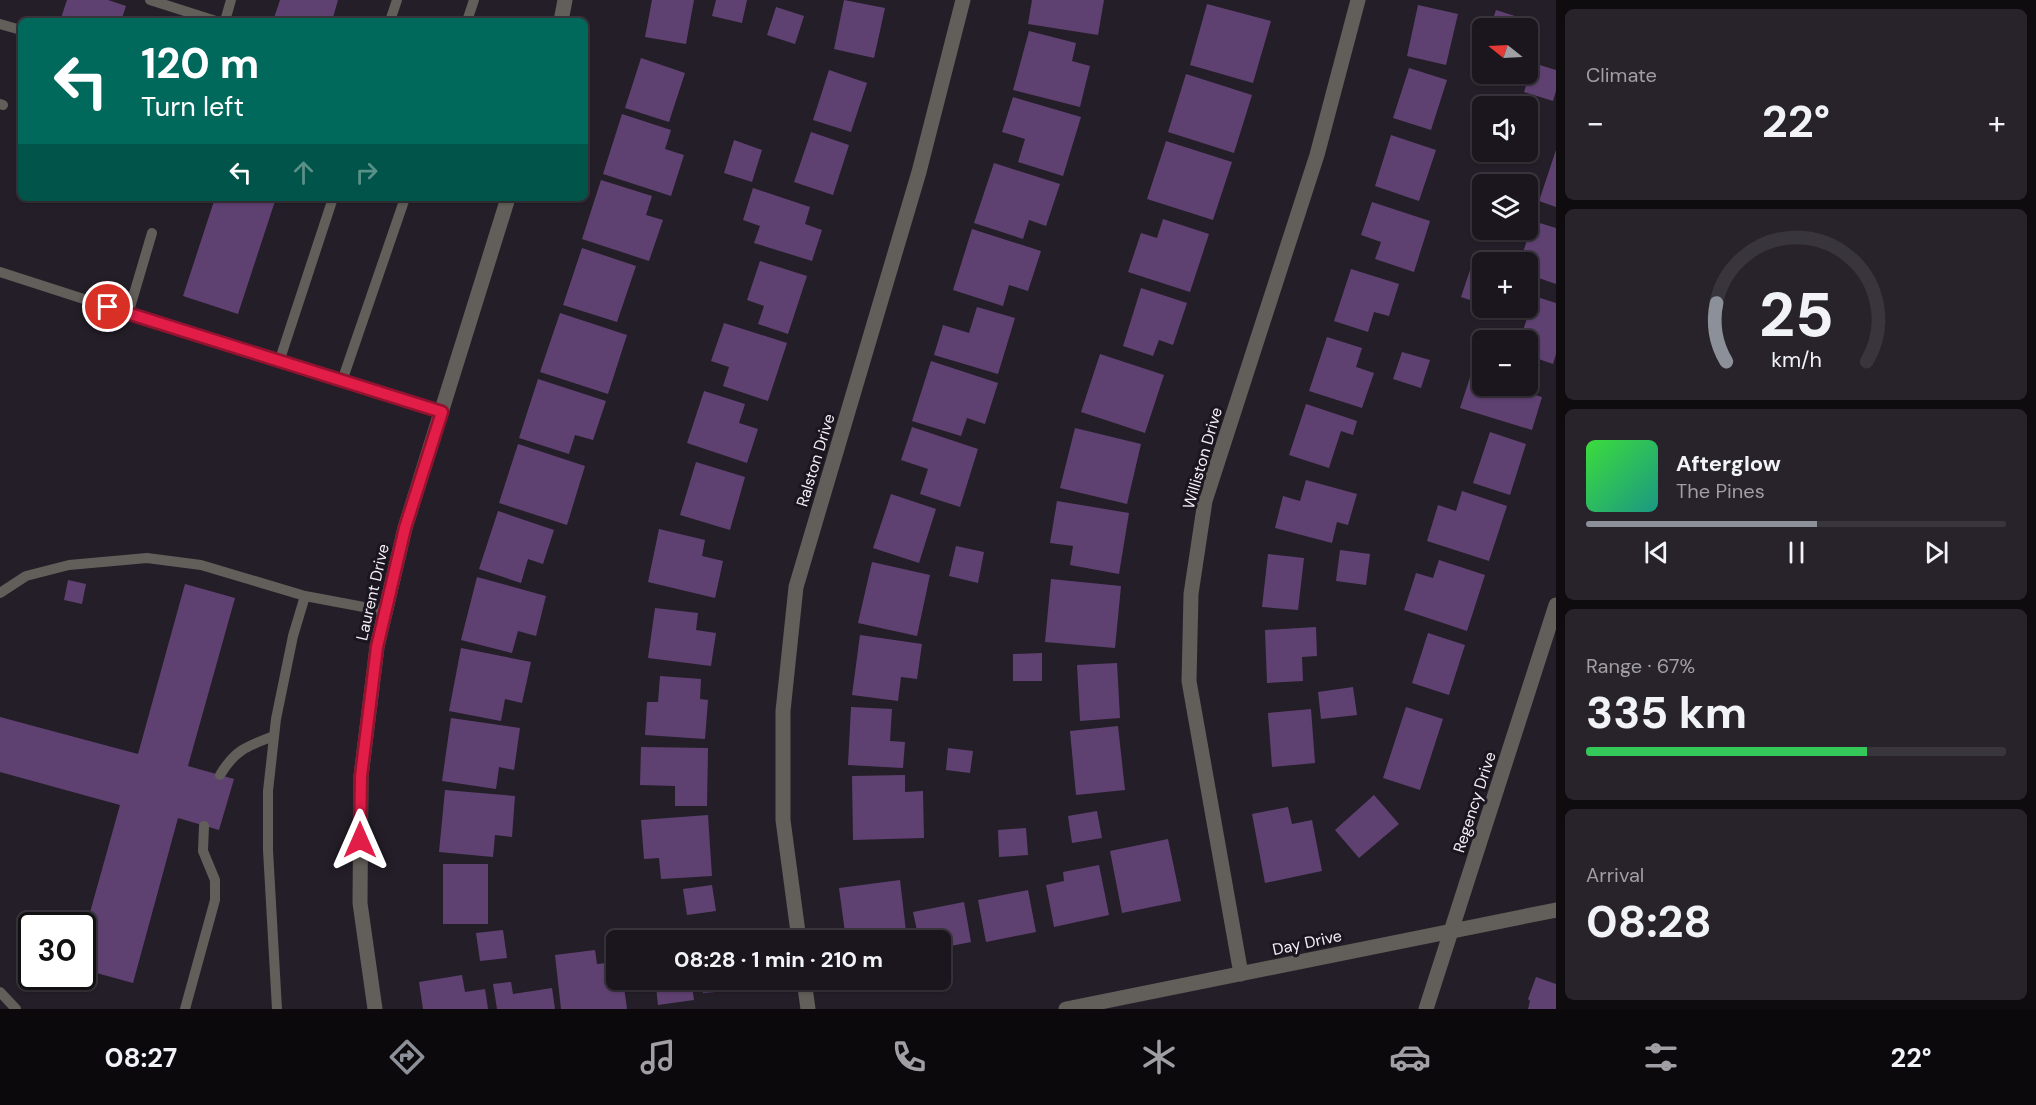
<!DOCTYPE html>
<meta charset="utf-8">
<style>
body{margin:0;font-family:"DM Sans",sans-serif;background:#28232b;color:#f1f3f6;height:100vh;display:flex;flex-direction:column;font-size:22px;white-space:nowrap}
*{box-sizing:border-box;margin:0}
p{font-size:20px;color:#a09fa4}
.icon{flex:none;width:33px;height:33px;fill:none;stroke:currentColor;stroke-width:2;stroke-linecap:round;stroke-linejoin:round}
.map{position:relative;flex:1;overflow:hidden}
.drawer{display:flex;flex-direction:column;gap:9px;padding:9px;background:#0f0c10;width:480px}
.drawer>*{flex:none}
.top-card{position:absolute;left:18px;top:18px;width:570px;height:183px;border-radius:9px;box-shadow:0 2px 4px #0004,0 0 0 2px #39353c;background:#00695c;color:#fff;overflow:hidden}
.needle{width:39px;rotate:288deg}
.tools{position:absolute;left:1472px;top:18px;display:grid;gap:12px}
.tools a{display:grid;place-items:center;width:66px;height:66px;border-radius:9px;background:#1b161e;box-shadow:0 2px 4px #0004,0 0 0 2px #39353c;font-size:30px}
.speed{position:absolute;left:18px;top:912px;display:flex;gap:12px;font-size:30px;font-weight:700;text-align:center}
.speed>*{display:grid;place-content:center;width:78px;height:78px;border-radius:50%;background:#1b161e;box-shadow:0 2px 4px #0004,0 0 0 2px #39353c;line-height:1}
.speed .limit{border:3px solid #111;border-radius:9px;background:#fff;color:#111}
.pin{position:absolute;display:grid;place-items:center;width:51px;height:51px;color:#fff;margin:-26px;border:3px solid #fff;border-radius:50%;box-shadow:0 2px 6px #0007}
.me{position:absolute;width:66px;margin:-33px;rotate:0deg;stroke-linejoin:round;filter:drop-shadow(0 0 4px #0008)}
.turn{display:flex;align-items:center;gap:21px;height:126px;padding:0 24px;font-size:27px}
.turn .icon{width:78px;height:78px;stroke-width:2.5}
.turn b{display:block;font-size:42px;line-height:51px}
.lanes{display:flex;align-items:center;height:57px;padding:0 24px;background:#0003;justify-content:center;gap:30px;direction:ltr}
.lanes .off{opacity:.35}
.big{font-size:45px;font-weight:700;line-height:1.1}
.drawer .tile{flex:1;display:flex;flex-direction:column;justify-content:center;gap:9px;min-width:0;padding:0 21px;border-radius:9px;background:#28232b}
.drawer .dial{align-items:center;gap:0}
.dial svg{height:156px;overflow:visible;fill:none;stroke:#39353c;stroke-width:7;stroke-linecap:round;text-anchor:middle}
.dial text{fill:#f1f3f6;stroke:none}
.song{display:flex;align-items:center;gap:18px}
.cover{width:72px;height:72px;border-radius:9px;background:linear-gradient(135deg,hsl(120 70% 55%),hsl(170 70% 35%))}
.played{height:6px;border-radius:3px;background:linear-gradient(90deg,#8c9099 55%,#39353c 55%)}
.keys{display:flex;justify-content:space-around;direction:ltr}
.heat{display:flex;justify-content:space-between;align-items:center;font-size:33px;direction:ltr}
.charge{height:9px;border-radius:4px;background:linear-gradient(90deg,#34c759 67%,#39353c 0)}
.trip{position:absolute;left:606px;top:930px;width:345px;height:60px;border-radius:9px;background:#1b161e;box-shadow:0 2px 4px #0004,0 0 0 2px #39353c;font-weight:700;line-height:60px;text-align:center}
.tabs{display:flex;height:96px;justify-content:space-around;align-items:center;background:#0b090c;color:#a09fa4}
.tabs .icon{width:42px;height:42px}
.tabs .active{color:#8c9099}
.tabs b{font-size:27px;color:#f1f3f6}
main{display:flex;flex:1;min-height:0}
.map>svg:first-child{display:block}
</style>
<main>
<div class="map">
<svg width="1556" height="1009" viewBox="0 0 1556 1009">
<rect width="100%" height="100%" fill="#241e28"/>
<path fill="#5f4171" d="M67 0H108L126 6 121 21H60Z
M280 0H338L332 21H273Z
M652 0H694L686 44 645 37Z
M716 0H747L742 23 712 16Z
M844 0 885 8 874 58 834 49Z
M1032 0H1104L1098 35 1028 24Z
M1207 4 1271 21 1253 83 1190 65Z
M1418 5 1458 14 1446 65 1407 56Z
M776 7 804 16 795 44 767 35Z
M1496 10 1518 17 1514 28H1490Z
M1029 31 1076 43 1072 61 1090 66 1080 107 1013 90Z
M641 58 685 73 669 122 625 108Z
M1533 63 1556 70V91L1553 101 1524 92Z
M1409 68 1447 80 1431 130 1393 118Z
M829 70 867 83 851 132 813 120Z
M1186 74 1252 95 1234 153 1168 132Z
M1013 97 1081 117 1063 176 1018 162 1025 139 1002 132Z
M622 114 671 130 665 149 684 155 671 196 603 174Z
M811 132 849 145 833 195 794 182Z
M1391 135 1436 150 1419 201 1375 186Z
M734 140 762 150 752 182 724 173Z
M1166 141 1232 162 1213 220 1147 199Z
M1556 150V207L1539 201Z
M994 163 1060 184 1046 226 1029 220 1023 239 974 223Z
M601 180 652 196 646 215 663 220 649 261 582 239Z
M753 188 810 207 805 224 822 230 812 261 754 243 760 226 743 220Z
M215 198H276L238 314 183 296Z
M1372 202 1430 221 1414 272 1375 259 1381 242 1361 235Z
M1163 219 1209 234 1190 292 1128 272 1141 233 1157 238Z
M1533 221 1556 228V284L1527 274V262H1520Z
M972 229 1041 251 1028 291 1009 285 1003 306 953 290Z
M582 248 636 266 617 322 563 305Z
M760 261 807 276 788 334 758 324 764 306 747 300Z
M1471 267 1482 271V304L1461 297Z
M1351 269 1399 284 1389 316 1374 312 1368 332 1334 321Z
M1141 288 1187 303 1173 345 1159 340 1153 356 1123 346Z
M1534 296 1556 303V354L1553 364 1527 355V340H1520Z
M977 307 1015 318 998 374 934 355 943 325 969 333Z
M560 313 627 335 608 394 540 372Z
M724 323 787 343 768 401 723 386 729 367 711 361Z
M1327 337 1362 348 1356 367 1374 373 1362 408 1309 391Z
M1479 350 1482 351V386H1520L1518 390 1542 397 1532 430 1460 408Z
M1402 352 1430 360 1421 388 1393 379Z
M1100 354 1164 375 1145 433 1081 412Z
M931 361 998 383 985 424 967 418 961 436 912 421Z
M538 379 606 401 593 440 575 435 569 454 519 438Z
M704 391 745 404 739 423 758 429 747 463 687 443Z
M1306 404 1357 421 1353 435 1341 431 1329 468 1289 455Z
M912 427 978 449 960 507 920 494 928 469 901 460Z
M1075 428 1141 444 1127 504 1060 488Z
M1490 432 1526 444 1510 495 1473 483Z
M518 444 585 466 567 525 499 503Z
M696 462 745 477 730 530 680 515Z
M1306 480 1357 494 1348 525 1337 522 1332 543 1275 528 1283 496 1300 501Z
M1462 491 1507 506 1489 561 1427 541 1438 505 1456 511Z
M891 494 936 509 919 563 873 548Z
M1057 501 1129 513 1119 574 1070 565 1073 546 1050 543Z
M498 511 554 530 543 564 528 559 521 583 479 569Z
M659 529 705 540 702 556 723 561 715 598 648 582Z
M956 546 984 552 978 583 949 576Z
M1340 550 1370 554 1366 585 1336 581Z
M1268 554 1304 558 1298 610 1262 607Z
M1439 560 1485 575 1467 631 1404 610 1416 573 1433 578Z
M872 562 930 575 917 636 858 623Z
M477 577 546 596 536 636 518 631 512 653 461 640Z
M1051 579 1121 586 1115 648 1045 642Z
M68 580 86 584 82 604 64 600Z
M185 584 235 598 188 766 234 779 219 830 178 818 133 983 82 969V941L120 805 0 772V717L138 754Z
M655 608 698 613 696 630 716 633 711 666 648 658Z
M1316 627 1317 656 1302 657 1303 681 1267 683 1265 630Z
M1428 633 1465 645 1449 695 1412 683Z
M860 635 922 644 917 679 901 677 898 701 852 695Z
M461 648 531 662 522 703 505 699 501 721 449 711Z
M1042 653V681H1013V654Z
M1117 663 1120 718 1080 721 1077 665Z
M660 676 701 679 700 699 708 700 705 739 645 735 647 702H658Z
M1353 687 1357 715 1321 719 1318 692Z
M851 707 892 709 890 741 905 742 903 768 848 765Z
M1406 707 1443 719 1420 790 1383 778Z
M1311 709 1315 763 1272 767 1268 713Z
M451 718 520 728 514 770 499 767 496 789 442 781Z
M1118 726 1125 790 1076 795 1070 731Z
M641 747 708 748 707 806H675V786L640 785Z
M948 748 973 751 970 773 946 770Z
M905 775V792L923 791 924 838 853 840 852 776Z
M445 790 515 796 512 837 495 835 493 857 439 852Z
M1374 795 1399 824 1359 858 1335 830Z
M1288 807 1292 824 1312 820 1322 871 1265 883 1252 814Z
M1097 811 1102 838 1072 843 1068 816Z
M708 815 712 876 661 879 659 858 644 859 641 820Z
M1026 828 1028 855 999 857 998 830Z
M1168 839 1181 901 1122 913 1110 851Z
M443 864H488V924H443Z
M1099 865 1109 915 1054 927 1046 885 1064 881 1063 872Z
M900 880 907 940H877L876 936 846 940 839 888Z
M712 885 716 911 687 915 683 889Z
M1028 890 1036 932 986 942 978 900Z
M964 902 971 942 940 948V940H919L913 912Z
M656 929 658 940H627L626 933Z
M503 930 507 958 480 961 476 933Z
M595 950 597 964 616 962V980H623L627 1009H561L555 955Z
M462 975 465 992 485 989 488 1009H423L419 982Z
M1536 977 1556 984V1009H1528L1530 1001 1528 999Z
M632 980H691L694 1000 658 1005 656 987 634 990Z
M702 980H756L757 989 703 993Z
M511 982 513 994 552 988 555 1009H497L493 984Z"/>
<g fill="none" stroke-linecap="round" stroke-linejoin="round">
<path stroke="#625e59" stroke-width="10" d="M150 0 216 21
M225 21 231 0
M390 21 397 0
M467 21 474 0
M0 24 21 30
M0 104 3 105
M333 198 279 362 442 412
M0 272 279 362
M128 314 152 233
M342 381 405 198
M0 593 26 576 69 565 147 558 201 565 305 596
M220 775C235 750 247 746 274 736
M0 992 16 1009
M185 1009 215 900V880L203 851 204 826
M277 1009 268 850V791L276 719 293 636 305 596 385 611"/>
<path stroke="#625e59" stroke-width="15" d="M561 21 565 0
M799 940 783 820V711L796 587 919 172 963 0
M1241 974 1189 681 1191 594 1205 501 1317 155 1358 0
M804 980 808 1009
M375 1009 360 903 361 776 377 647 405 528 508 198
M1066 1009 1556 910
M1426 1009 1556 605"/>
</g>
<g fill="none" stroke-linecap="round" stroke-linejoin="round">
<defs>
<path id="route" d="M108 307 442 412 405 528 377 647 361 776 360 840"/>
</defs>
<use href="#route" stroke="#92132f" stroke-width="15"/>
<use href="#route" stroke="#e11d48" stroke-width="10"/>
</g>
<g text-anchor="middle" stroke-width="6" stroke-linejoin="round" paint-order="stroke">
<g font-size="16" fill="#f4eff7" stroke="#1b151f">
<text transform="translate(1202 458) rotate(-74)" y="6">Williston Drive</text>
<text transform="translate(815 460) rotate(-73)" y="6">Ralston Drive</text>
<text transform="translate(372 592) rotate(-77)" y="6">Laurent Drive</text>
<text transform="translate(1474 802) rotate(-72)" y="6">Regency Drive</text>
<text transform="translate(1307 942) rotate(-12)" y="6">Day Drive</text>
</g>
</g>
</svg>
<div class="tools">
<a><svg class="needle" viewBox="-14 -14 28 28"><path d="M0-13l5 13h-10z" fill="#e53935"/><path d="M0 13l5-13h-10z" fill="#a09fa4"/></svg></a>
<a><svg class="icon" aria-label="sound" viewBox="0 0 24 24"><path d="M4 9h4l5-4v14l-5-4H4zM17 9q2 3 0 6"/></svg></a>
<a><svg class="icon" aria-label="layers" viewBox="0 0 24 24"><path d="M12 4l9 5-9 5-9-5zM3 14l9 5 9-5"/></svg></a>
<a>+</a>
<a>−</a>
</div>
<div class="speed"><div class="limit">30</div></div>
<div class="pin" style="left:108px;top:307px;background:#d93025"><svg class="icon" aria-label="arrive" viewBox="0 0 24 24"><path d="M6 21V4h12l-3 4 3 4H6"/></svg></div>
<svg class="me" style="left:360px;top:840px" viewBox="-20 -20 40 40"><path d="M0-17L14 15 0 8-14 15z" fill="#e11d48" stroke="#fff" stroke-width="4"/></svg>
<div class="trip">08:28 · 1 min · 210 m</div>
<div class="top-card">
<div class="turn"><svg class="icon" aria-label="left" viewBox="0 0 24 24"><path d="M17 20v-9H6M10 6l-5 5 5 5"/></svg><div><b>120 m</b>Turn left</div></div>
<div class="lanes"><svg class="icon" aria-label="left" viewBox="0 0 24 24"><path d="M17 20v-9H6M10 6l-5 5 5 5"/></svg><svg class="icon off" aria-label="ahead" viewBox="0 0 24 24"><path d="M12 20V5M6 11l6-6 6 6"/></svg><svg class="icon off" aria-label="right" viewBox="0 0 24 24"><path d="M7 20v-9h11M14 6l5 5-5 5"/></svg></div>
</div>
</div>
<section class="drawer">
<div class="tile"><p>Climate</p>
<div class="heat"><a>−</a><b class="big">22°</b><a>+</a></div>
</div>
<div class="tile dial"><svg viewBox="0 0 100 80">
<path d="M14 69A42 42 0 1 1 86 69"/>
<path d="M14 69A42 42 0 0 1 9 39" stroke="#8c9099"/>
<text x="50" y="56" font-size="32" font-weight="700">25</text>
<text x="50" y="72" font-size="11">km/h</text>
</svg></div>
<div class="tile">
<div class="song"><i class="cover"></i><div><b>Afterglow</b><p>The Pines</p></div></div>
<div class="played"></div>
<div class="keys"><svg class="icon" aria-label="previous" viewBox="0 0 24 24"><path d="M18 5L8 12l10 7zM5 5v14"/></svg><svg class="icon" aria-label="pause" viewBox="0 0 24 24"><path d="M8 5v14M16 5v14"/></svg><svg class="icon" aria-label="next" viewBox="0 0 24 24"><path d="M6 5l10 7-10 7zM19 5v14"/></svg></div>
</div>
<div class="tile"><p>Range · 67%</p><b class="big">335 km</b><div class="charge"></div></div>
<div class="tile"><p>Arrival</p><b class="big">08:28</b></div>
</section>
</main>
<nav class="tabs">
<b>08:27</b>
<svg class="icon active" aria-label="directions" viewBox="0 0 24 24"><path d="M12 3l9 9-9 9-9-9zM9 14v-3h6M13 9l2 2-2 2"/></svg>
<svg class="icon" aria-label="music" viewBox="0 0 24 24"><path d="M9 18V5l10-2v13"/><circle cx="6" cy="18" r="3"/><circle cx="16" cy="16" r="3"/></svg>
<svg class="icon" aria-label="phone" viewBox="0 0 24 24"><path d="M5 4h4l2 5-3 2q2 4 5 5l2-3 5 2v4C11 20 4 13 5 4z"/></svg>
<svg class="icon" aria-label="climate" viewBox="0 0 24 24"><path d="M12 3v18M4 7l16 10M4 17L20 7"/></svg>
<svg class="icon" aria-label="car" viewBox="0 0 24 24"><path d="M5 17H2v-5l4-1 3-4h7l3 4 3 1v5h-3M9 17h6M6 11h13"/><circle cx="7" cy="17" r="2"/><circle cx="17" cy="17" r="2"/></svg>
<svg class="icon" aria-label="filters" viewBox="0 0 24 24"><path d="M4 7h16M4 17h16"/><circle cx="9" cy="7" r="2"/><circle cx="15" cy="17" r="2"/></svg>
<b>22°</b>
</nav>
